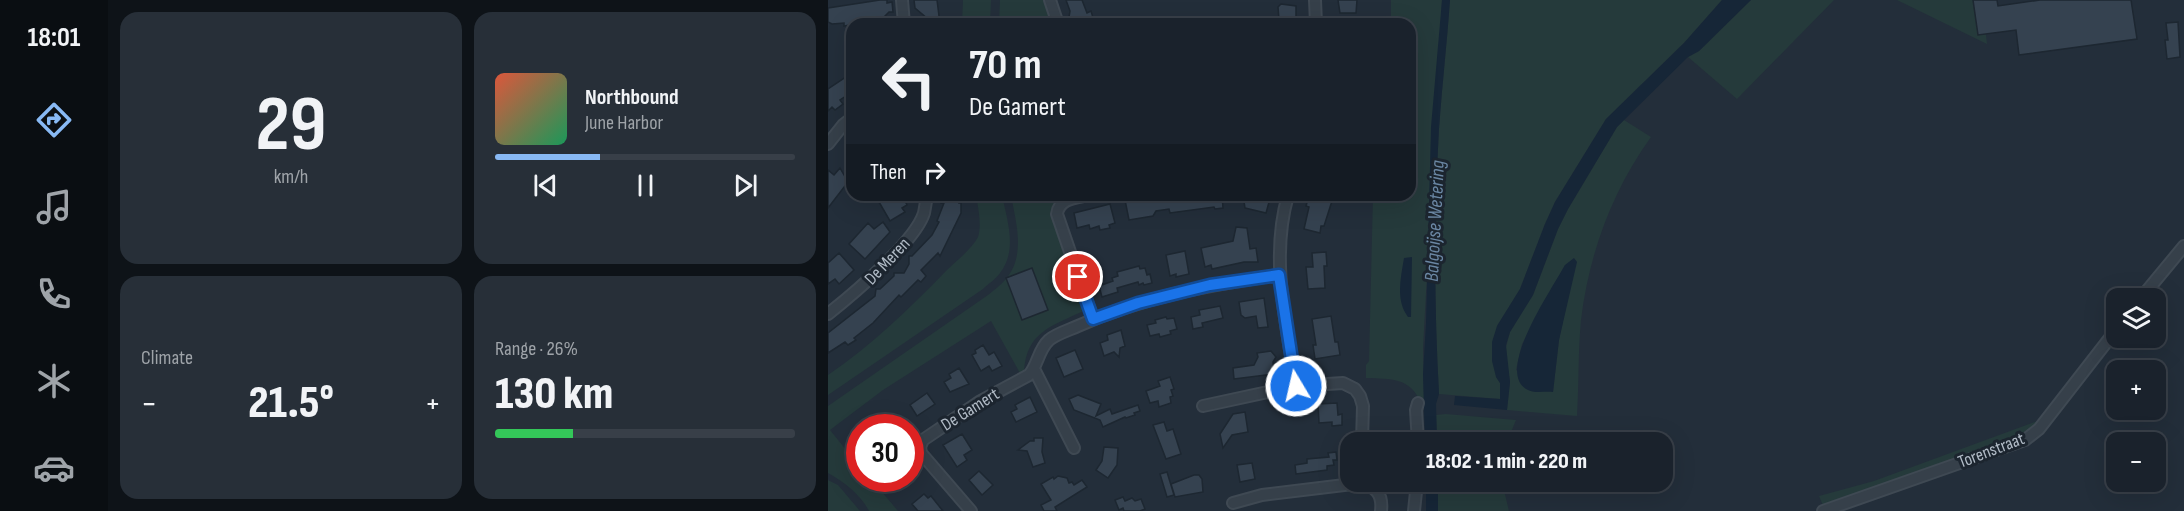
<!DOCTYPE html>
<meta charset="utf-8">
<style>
body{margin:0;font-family:"Sofia Sans Condensed",sans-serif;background:#272f38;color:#f1f3f6;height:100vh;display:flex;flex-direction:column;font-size:22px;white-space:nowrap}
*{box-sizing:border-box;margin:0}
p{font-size:20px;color:#9fa4a9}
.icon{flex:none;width:33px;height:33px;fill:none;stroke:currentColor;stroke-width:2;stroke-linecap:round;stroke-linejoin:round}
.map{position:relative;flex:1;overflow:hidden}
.drawer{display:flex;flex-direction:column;gap:12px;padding:12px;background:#0e1318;width:720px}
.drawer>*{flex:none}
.guide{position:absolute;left:18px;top:18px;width:570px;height:183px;border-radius:18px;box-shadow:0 6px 24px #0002,0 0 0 2px #383f48;background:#1a222c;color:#f1f3f6;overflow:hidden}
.controls{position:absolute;left:1278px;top:288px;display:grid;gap:12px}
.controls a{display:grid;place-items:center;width:60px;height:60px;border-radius:12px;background:#1a222c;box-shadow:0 6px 24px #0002,0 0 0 2px #383f48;font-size:30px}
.speed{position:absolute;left:18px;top:414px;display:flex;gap:12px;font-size:30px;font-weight:700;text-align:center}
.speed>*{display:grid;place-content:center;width:78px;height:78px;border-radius:50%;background:#1a222c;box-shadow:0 6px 24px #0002,0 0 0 2px #383f48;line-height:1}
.speed .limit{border:9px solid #d22;background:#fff;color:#111}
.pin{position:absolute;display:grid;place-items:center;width:51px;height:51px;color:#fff;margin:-26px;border:3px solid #fff;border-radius:50%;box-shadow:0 2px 6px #0007}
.me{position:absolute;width:66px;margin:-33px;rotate:351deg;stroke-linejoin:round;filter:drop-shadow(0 0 4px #0008)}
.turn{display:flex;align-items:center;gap:21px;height:126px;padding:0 24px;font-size:27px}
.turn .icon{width:78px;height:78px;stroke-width:2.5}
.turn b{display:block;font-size:42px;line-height:51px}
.then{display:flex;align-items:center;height:57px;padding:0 24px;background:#0003;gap:12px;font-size:22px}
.big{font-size:45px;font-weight:800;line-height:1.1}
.drawer .card{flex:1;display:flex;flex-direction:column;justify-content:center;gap:9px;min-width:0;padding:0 21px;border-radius:18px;background:#272f38}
.drawer .dial{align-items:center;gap:0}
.dial b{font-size:78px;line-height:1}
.song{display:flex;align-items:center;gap:18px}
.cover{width:72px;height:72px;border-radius:9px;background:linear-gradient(135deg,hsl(10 70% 55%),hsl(150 70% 35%))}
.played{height:6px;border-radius:3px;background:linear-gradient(90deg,#88b9f4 35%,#383f48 35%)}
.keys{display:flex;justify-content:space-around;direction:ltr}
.heat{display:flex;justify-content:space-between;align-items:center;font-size:33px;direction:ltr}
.charge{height:9px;border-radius:4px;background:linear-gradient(90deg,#34c759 26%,#383f48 0)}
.drawer .tiles{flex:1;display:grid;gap:12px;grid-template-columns:repeat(2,1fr)}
.trip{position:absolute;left:512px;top:432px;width:333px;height:60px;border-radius:18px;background:#1a222c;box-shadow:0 6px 24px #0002,0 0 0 2px #383f48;font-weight:800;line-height:60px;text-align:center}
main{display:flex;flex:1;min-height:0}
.tabs{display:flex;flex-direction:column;width:108px;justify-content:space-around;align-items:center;background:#0a0e12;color:#9fa4a9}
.tabs .icon{width:42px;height:42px}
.tabs .selected{color:#88b9f4}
.tabs b{font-size:27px;color:#f1f3f6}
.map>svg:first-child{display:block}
</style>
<main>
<nav class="tabs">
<b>18:01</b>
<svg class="icon selected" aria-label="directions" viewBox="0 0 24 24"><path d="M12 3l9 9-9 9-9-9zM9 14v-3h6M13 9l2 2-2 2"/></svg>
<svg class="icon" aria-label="music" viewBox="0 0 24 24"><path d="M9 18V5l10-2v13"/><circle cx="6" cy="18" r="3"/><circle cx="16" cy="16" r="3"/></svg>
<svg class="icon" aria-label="phone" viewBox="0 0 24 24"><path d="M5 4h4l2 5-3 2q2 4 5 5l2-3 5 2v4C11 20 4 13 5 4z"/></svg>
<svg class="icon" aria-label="climate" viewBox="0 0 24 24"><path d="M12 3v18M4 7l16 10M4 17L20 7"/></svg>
<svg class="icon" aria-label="car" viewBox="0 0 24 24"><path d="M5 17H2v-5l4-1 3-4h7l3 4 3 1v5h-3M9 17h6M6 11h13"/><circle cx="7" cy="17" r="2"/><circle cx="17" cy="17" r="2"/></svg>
</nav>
<section class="drawer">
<div class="tiles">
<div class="card dial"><b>29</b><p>km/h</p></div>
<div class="card">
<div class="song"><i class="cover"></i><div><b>Northbound</b><p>June Harbor</p></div></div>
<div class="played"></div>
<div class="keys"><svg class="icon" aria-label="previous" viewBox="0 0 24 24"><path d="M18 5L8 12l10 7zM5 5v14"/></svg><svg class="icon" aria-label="pause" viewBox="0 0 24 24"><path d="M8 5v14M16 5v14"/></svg><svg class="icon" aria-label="next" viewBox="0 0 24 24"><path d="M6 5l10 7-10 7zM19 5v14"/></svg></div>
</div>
<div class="card"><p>Climate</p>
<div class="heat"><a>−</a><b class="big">21.5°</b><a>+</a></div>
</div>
<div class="card"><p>Range · 26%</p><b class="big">130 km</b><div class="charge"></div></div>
</div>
</section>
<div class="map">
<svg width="1356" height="511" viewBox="0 0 1356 511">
<rect width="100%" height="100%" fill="#232e3a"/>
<path fill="#253a3b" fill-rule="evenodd" d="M135 0H163L162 24H134Z
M172 0H218L226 24H171Z
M563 0H614L595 348 596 404 593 403C582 377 563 379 538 378V365L541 361 545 195H582V175L585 181 590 93 582 107V24H563Z
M622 0H894L856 43 778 119 727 202 717 224 692 289 669 326 668 377 672 383V399L611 394C606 306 606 217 611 128 614 85 619 43 622 0Z
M923 0H1006L909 99 860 57 871 51Z
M1069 0H1154L1159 44Z
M796 120 823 137C784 191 761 254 753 320 750 351 751 384 749 416L679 410 682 382 677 351 682 332 705 295 730 229 740 209 789 127ZM737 265 739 302 731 340 725 392 688 370 694 344Z
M148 195H174C179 220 190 250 172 273 168 279 160 284 155 289L0 395V375C44 345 81 309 118 271 128 261 144 249 150 237 154 225 150 207 148 195Z
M183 195H240L226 202 224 211 257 310C225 326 198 331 196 372L193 375 163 321 55 390 2 430 31 466 32 478 43 479 70 511H41C33 495 15 481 0 473V406L160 295C166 290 173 285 178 279 198 255 188 223 183 195Z
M618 414 688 420 679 442H609L608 415Z
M1212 420 1194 438 996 508 991 496 1046 481Z
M0 480 10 485 32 511H0Z
M610 482H674L681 511H610Z"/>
<path fill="#162637" d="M614 0H622C619 43 614 85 611 128 606 217 606 306 611 394L608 404 609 442H597L595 374 598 324 603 127Z
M894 0H923L871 51 860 57 789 127 740 209 730 229 705 295 682 332 678 345 682 382 679 410 626 405 627 396 672 399V383L668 377 664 361V342L669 326 692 289 717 224 727 202 778 119 856 43Z
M590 90 585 183 582 175V107Z
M584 257 583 317H580C567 300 573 277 576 258Z
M746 258 749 262 731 340 725 392C716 391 706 394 698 389 667 370 726 286 737 265Z
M598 482H610V511H598Z"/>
<path fill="#354250" stroke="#1d2731" stroke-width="1.5" d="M52 0H59V3L64 2 65 12H61L53 20 16 26V23L4 24 0 22V8Z
M86 0H109L112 24H106L87 8Z
M238 0H254L259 13 263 11 266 21 257 24 255 18 245 21 241 17 242 11Z
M510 0H529L528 13H512Z
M1145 0H1169L1170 6 1212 0H1303L1309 39 1191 55 1188 30 1150 35Z
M453 4 468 6V19L451 20 450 7Z
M1350 22 1352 57 1339 59 1337 40H1340L1338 23Z
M24 73V92L12 100 15 104 7 110 4 107 0 111V89Z
M12 168 20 182 0 208V170L6 175Z
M50 195H74L79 205 74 208 77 212 62 221 51 202 53 200Z
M113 195H129V197H132L131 203H133V213L112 256 110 253 93 270 98 276 93 282 90 280 73 297 71 295 45 323 26 338 28 340 20 345 17 342 0 353V333L47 296 48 289H52L66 276V273H76L81 264V256H84L104 235 111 222 109 221 116 203H113Z
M323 195H394L395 208 387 209 386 207 342 213 341 209 328 211 325 216 301 220 297 200 301 199 303 196 306 198Z
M415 195H443L438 213 417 208Z
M481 195H494L504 201 496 226H493L492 233 476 229 481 207 478 206Z
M282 204 287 223 281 225 282 228 272 230 271 226 262 229 261 225 249 228 246 213Z
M55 222 62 232 37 259 21 244 40 223 46 229Z
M408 227 419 228 422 249 428 248 430 262H416L384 269 383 265 377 267 373 248 405 241Z
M357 251 361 274 348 277V274L342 276 338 255Z
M498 252 499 266H496L497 288 480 289 478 267H485L484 253Z
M11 253 26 270 11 284 7 279 0 284V263Z
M311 266 312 269 317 268 319 275 322 274 324 283 316 285 315 283 311 285 310 282 289 288 290 292 274 297 271 286 285 281 284 278 290 276 289 272Z
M204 268 220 310 194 320 178 278Z
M436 298 440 327 430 328 428 316 417 318 413 315 411 302Z
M392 306 395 318 374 323 375 327 365 329 363 317 372 315 371 310Z
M503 316 507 342H510L512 355 487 359 485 345H488L484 319Z
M338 317 339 319 346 318 349 329 342 331 343 334 332 337 331 334 322 336 319 325 328 323 327 320Z
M293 330 297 346 292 348 291 357 286 352 276 356 272 343 280 340 279 335Z
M155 345 161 355 166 352 174 366 164 371 161 366 153 371 144 355 148 353 147 350Z
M247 350 255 369 236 377 228 358Z
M443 351 448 357 445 362 446 374 406 379 405 368 426 365 430 357 429 353Z
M131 368 141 384 122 392 116 382 123 378 121 374Z
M342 377 346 389 343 390 345 396 342 397 343 403 331 407 330 401 322 403 318 391 332 386 330 381Z
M99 393 107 404 89 416 82 405Z
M250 395 273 404 268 416 282 409 284 414 310 405 312 411 306 413 307 415 298 418 297 417 275 427 272 420 246 410 241 399Z
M202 397 209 412 188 422 183 412 189 409 187 405Z
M509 403 510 415 514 414V425L504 426V422L491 423 490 404Z
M417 412 420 432 404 435 395 448 392 434 405 414Z
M336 422 339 431 345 429 353 454 338 459 325 425Z
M134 434 144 450 136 455 139 460 129 467 115 445Z
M206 438H215L214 452 217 463 205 467 199 451 190 450 202 441H206Z
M276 447 290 448 289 465 280 478 268 470 274 461Z
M508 452 509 460H505L506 465 499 466V470L468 474 467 465 479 463V459L501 457 500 453Z
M424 463 427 479 412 482 409 465Z
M151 471 165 485 154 495 141 480Z
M339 472 346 495 339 497 332 474Z
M366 475H371L374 479 375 492 347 497 343 484Z
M230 476 239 478 241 483 244 482 246 485 254 480 259 487 227 507 229 511H216L213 505 223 500 213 484 225 477 226 479Z
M96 494 100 498 103 496 115 511H90L84 504Z
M295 497 297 501 304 498 307 501 313 499 317 509 312 511H296L295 508 291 510 287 500Z"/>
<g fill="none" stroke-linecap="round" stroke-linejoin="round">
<defs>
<path id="street" d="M74 0 76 24
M222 0 230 24
M487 0 488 24
M0 144 15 125 24 118
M261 195C248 198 231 198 229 214L265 319
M460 195C442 258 458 322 468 386
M1313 298 1356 246
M0 314C24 295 87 242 96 213 97 208 98 201 99 195
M206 369 246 448
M590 403 588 410 590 442
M375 406 468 386 515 383 527 389 532 396 535 406 534 442
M405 503 434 495 533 483C548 487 555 494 553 511
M143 511 93 453 92 447 95 440 151 402 201 375C210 365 210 350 221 340 228 334 241 330 250 326 314 297 382 285 451 275
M586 511 589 482
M995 511 1197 440 1211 429 1288 330"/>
</defs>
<use href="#street" stroke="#3f4953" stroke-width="14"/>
<use href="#street" stroke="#36404a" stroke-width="10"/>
</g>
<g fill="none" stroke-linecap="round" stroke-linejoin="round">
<defs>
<path id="route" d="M250 277 265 319 310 303 382 285 451 275 468 386"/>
</defs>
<use href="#route" stroke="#114b97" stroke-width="15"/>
<use href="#route" stroke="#1a73e8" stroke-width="10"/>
</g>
<g text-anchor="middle" stroke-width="6" stroke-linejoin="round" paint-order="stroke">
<g font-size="18" fill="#b1bbc6" stroke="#1c252f">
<text transform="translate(59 261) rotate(-47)" y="6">De Meren</text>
<text transform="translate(142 409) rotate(-32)" y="6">De Gamert</text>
<text transform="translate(1163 450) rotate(-21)" y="6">Torenstraat</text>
</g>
<g font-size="20" font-style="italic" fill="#6b87a4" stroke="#1c252f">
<text transform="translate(606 221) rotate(-87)" y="7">Balgoijse Wetering</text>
</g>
</g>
</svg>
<div class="controls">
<a><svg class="icon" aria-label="layers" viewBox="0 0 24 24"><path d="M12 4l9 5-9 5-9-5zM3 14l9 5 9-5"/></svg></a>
<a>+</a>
<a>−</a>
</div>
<div class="speed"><div class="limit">30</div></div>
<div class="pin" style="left:250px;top:277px;background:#d93025"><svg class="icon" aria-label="arrive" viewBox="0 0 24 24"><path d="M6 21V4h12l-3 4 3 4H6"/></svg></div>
<svg class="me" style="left:468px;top:386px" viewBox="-20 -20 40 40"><circle r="17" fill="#1a73e8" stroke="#fff" stroke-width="3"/><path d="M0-11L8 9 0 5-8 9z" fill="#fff"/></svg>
<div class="trip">18:02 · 1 min · 220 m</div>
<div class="guide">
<div class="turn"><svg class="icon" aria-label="left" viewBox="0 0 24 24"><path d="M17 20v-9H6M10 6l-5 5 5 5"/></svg><div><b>70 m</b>De Gamert</div></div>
<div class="then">Then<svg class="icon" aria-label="right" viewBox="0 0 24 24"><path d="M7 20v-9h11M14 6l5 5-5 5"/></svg></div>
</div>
</div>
</main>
